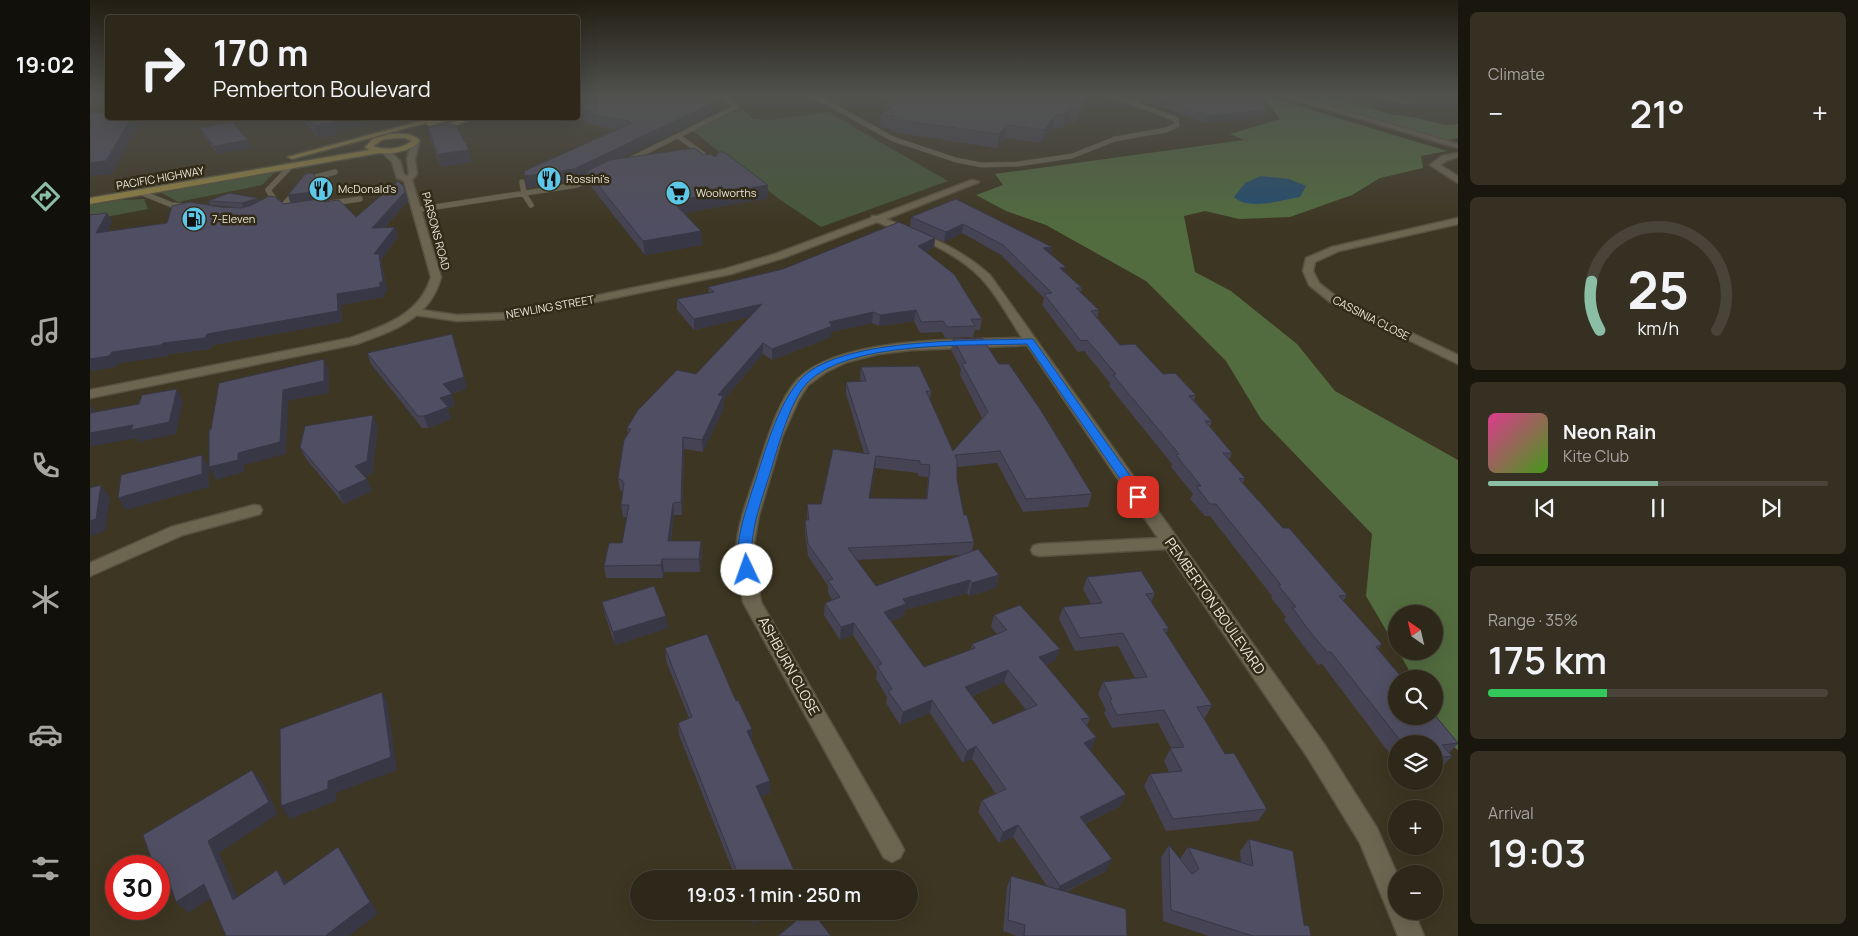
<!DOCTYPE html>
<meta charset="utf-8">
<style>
body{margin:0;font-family:Manrope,sans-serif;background:#363023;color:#f1f3f6;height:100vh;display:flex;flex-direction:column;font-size:19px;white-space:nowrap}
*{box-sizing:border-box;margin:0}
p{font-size:16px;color:#a7a6a2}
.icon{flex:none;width:28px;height:28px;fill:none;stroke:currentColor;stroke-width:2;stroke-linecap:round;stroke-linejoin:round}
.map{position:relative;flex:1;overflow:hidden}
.side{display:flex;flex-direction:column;gap:12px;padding:12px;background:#19160e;width:400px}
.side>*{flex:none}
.banner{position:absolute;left:15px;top:15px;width:475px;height:105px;border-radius:5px;box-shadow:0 5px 20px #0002,0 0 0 1px #494439;background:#2e281a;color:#f1f3f6;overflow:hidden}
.needle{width:32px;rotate:326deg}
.fabs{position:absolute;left:1298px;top:605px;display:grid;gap:10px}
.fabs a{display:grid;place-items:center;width:55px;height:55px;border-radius:50%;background:#2e281a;box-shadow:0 5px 20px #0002,0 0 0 1px #494439;font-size:25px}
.speed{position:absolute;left:15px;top:855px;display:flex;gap:10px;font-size:25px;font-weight:700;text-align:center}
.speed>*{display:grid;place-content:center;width:65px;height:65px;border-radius:50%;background:#2e281a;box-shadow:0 5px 20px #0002,0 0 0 1px #494439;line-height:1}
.speed .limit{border:8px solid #d22;background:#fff;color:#111}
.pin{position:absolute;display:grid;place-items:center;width:42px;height:42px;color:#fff;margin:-21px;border-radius:10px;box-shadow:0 2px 8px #0006}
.me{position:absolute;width:55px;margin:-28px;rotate:357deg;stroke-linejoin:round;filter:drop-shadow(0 0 4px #0008)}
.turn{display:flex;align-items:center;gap:18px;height:105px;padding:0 25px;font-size:22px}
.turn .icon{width:65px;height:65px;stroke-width:2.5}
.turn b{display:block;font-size:35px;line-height:42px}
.big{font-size:38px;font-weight:600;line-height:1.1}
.side .tile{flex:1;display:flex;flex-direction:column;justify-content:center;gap:8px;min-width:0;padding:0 18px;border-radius:8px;background:#363023}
.side .dial{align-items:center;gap:0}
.dial svg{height:130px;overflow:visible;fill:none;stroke:#494439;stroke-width:7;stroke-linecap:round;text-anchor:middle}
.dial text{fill:#f1f3f6;stroke:none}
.song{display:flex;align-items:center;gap:15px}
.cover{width:60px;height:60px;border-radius:8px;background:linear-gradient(135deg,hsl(330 70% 55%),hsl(100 70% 35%))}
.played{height:5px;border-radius:2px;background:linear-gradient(90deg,#8abfa5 50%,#494439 50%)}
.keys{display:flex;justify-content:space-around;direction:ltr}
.heat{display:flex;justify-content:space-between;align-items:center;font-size:28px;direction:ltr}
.charge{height:8px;border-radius:4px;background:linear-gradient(90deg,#34c759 35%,#494439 0)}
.trip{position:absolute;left:540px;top:870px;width:288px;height:50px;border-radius:25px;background:#2e281a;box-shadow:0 5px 20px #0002,0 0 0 1px #494439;font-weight:600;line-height:50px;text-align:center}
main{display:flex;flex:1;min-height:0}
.tabs{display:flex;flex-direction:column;width:90px;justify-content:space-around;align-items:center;background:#12100a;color:#a7a6a2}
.tabs .icon{width:35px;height:35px}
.tabs .on{color:#8abfa5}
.tabs b{font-size:22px;color:#f1f3f6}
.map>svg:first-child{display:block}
</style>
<main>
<nav class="tabs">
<b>19:02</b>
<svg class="icon on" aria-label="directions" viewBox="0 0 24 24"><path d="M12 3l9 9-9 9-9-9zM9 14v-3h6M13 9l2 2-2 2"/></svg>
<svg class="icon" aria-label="music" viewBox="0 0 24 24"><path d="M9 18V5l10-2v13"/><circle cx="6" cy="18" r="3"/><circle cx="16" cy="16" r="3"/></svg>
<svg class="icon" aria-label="phone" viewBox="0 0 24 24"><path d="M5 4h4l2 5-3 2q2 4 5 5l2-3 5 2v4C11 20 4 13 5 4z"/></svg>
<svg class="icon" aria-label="climate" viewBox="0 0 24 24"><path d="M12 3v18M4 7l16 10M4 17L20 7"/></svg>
<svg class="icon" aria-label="car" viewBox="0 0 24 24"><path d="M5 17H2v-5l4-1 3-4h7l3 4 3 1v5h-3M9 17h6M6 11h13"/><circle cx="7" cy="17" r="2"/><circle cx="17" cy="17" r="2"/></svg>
<svg class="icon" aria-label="filters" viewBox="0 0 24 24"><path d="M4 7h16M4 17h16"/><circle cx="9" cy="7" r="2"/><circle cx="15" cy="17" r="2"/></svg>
</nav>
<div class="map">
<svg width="1368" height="936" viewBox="0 0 1368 936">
<rect width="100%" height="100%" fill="#3d3622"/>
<path fill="#47583b" d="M653 108 662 119 683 120 738 112 858 181 731 227 689 199 603 131Z
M184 173 172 185 88 202 70 192Z
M54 199 58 209 0 220V205L31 200Z"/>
<path fill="#526c3f" d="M1163 95H1172L1357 151 1331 156 1333 168 1290 178 1262 195 1200 217 1149 219 1115 211 1094 216 1105 272 1141 291 1207 344 1245 391 1368 460V750L1365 748 1344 712V679H1324L1308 651H1344V614H1306V647L1276 596 1282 534 1171 419 1136 361 1056 281 956 225 916 211 886 195 913 185 905 174 1154 140 1140 134 1190 119 1176 100Z
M1201 95H1229L1304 115 1322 117 1355 125 1368 124V138L1358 140Z"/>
<path fill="#234d6f" d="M1171 176 1199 179 1216 186 1210 197C1191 200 1159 211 1144 197L1155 183Z"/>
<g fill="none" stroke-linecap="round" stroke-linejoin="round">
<defs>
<path id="service-far1" d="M723 95 803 139 866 160 892 165 928 164 982 156 1025 139 1076 130 1087 125 1086 119 1021 95
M588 136 613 154
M535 162 646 107 637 99 626 95
M198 169 200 167"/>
<path id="service" d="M215 180 245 172
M432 182 434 194 441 205
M50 192 82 205 94 206
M241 203 270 199
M178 206 184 199 178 190 199 168
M201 209 193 206 207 190
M326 210 487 185 508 175"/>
<path id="minor" d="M1190 95H1202L1368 144V148Z
M1290 95H1301L1319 102 1316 104Z
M1368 153V157L1358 160 1350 165 1368 176V183L1340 165 1352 156Z
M882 180 889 182 796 219C833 234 869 247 900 275L1234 744 1287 828 1307 874 1306 911H1324L1334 936H1308L1270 843 1218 758 1076 549 949 556 943 554 941 550 943 546 949 544 1068 538 937 345 821 350 788 354 757 362 736 372 718 385 709 399 692 437 669 515 662 554 671 602 810 842 814 850 810 858 802 862 794 858 653 602C651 587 645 569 646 553 647 523 660 493 669 465 677 440 689 399 708 379 751 336 873 340 932 338 919 318 907 295 891 278 863 249 823 236 787 222L693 258 641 274 422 319 367 321 325 315 319 312 325 309 367 315 422 313 635 269 685 254 781 218 782 216H787Z
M1368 218V224L1249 251 1225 262 1223 271 1229 283 1248 298 1368 355V364L1240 302 1219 285 1213 271 1216 258 1242 247Z
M164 505 170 506 172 510 170 514 93 535 0 576V563L81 527Z"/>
<path id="tertiary" d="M322 141 329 143 325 159 327 174 322 180 351 277C341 318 303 331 267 344L0 398V390L260 338C294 326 330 315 341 277L314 181 307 178 302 162 290 150 297 148 310 161 314 175 317 176 319 174 317 159Z"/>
<path id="primary" d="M342 118H366L339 126 336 123 202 159 198 157Z
M376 118H384L357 129 350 127Z
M300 134C311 134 322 132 330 141 319 152 304 154 289 153L0 204V198L279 150 275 147 283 139ZM305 138H315L322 141C311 149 296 151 283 146L292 140Z"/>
</defs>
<use href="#service-far1" stroke="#575140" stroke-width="5.5"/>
<use href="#service" stroke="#575140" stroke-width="6"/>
<use href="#minor" stroke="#575140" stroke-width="3"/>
<use href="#tertiary" stroke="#575140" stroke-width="3"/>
<use href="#primary" stroke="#575140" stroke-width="3"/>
<use href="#service-far1" stroke="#6c6550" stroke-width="4.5"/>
<use href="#service" stroke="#6c6550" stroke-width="5"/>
<use href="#minor" fill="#6c6550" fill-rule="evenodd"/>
<use href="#tertiary" fill="#6c6550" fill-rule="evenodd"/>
<use href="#primary" fill="#948543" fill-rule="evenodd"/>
</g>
<path fill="#454354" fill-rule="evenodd" d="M488 95 625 102V113L530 159 614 155 678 198 594 213 611 231 612 245 555 255 499 184 497 175 486 181 437 188 528 130 497 124V121L479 118H488Z
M1005 95 986 122 977 121 973 128H963L951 143 915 138 907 148 801 132V129L790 127 791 114H793V106Z
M1038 95H1172V102L1176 110 1173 118 1115 123Z
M212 118H285L286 120 273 122 274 126 248 130 249 134 228 138Z
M110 128 158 140 161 148 128 154 114 136Z
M338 128 382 162 351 167 341 140Z
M314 187 318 201 294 228 308 237 291 260 292 264 297 292 293 293 294 297 251 305 252 322 123 345 120 349 79 354 77 356 29 363 26 367 0 371V215L17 213 22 222 17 231 77 223 146 207 120 205 118 201 168 198 170 201 194 204 201 203 198 195 238 190 241 199H237L238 202 266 217Z
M866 199 962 247 961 255 974 272 992 288 990 293 1009 310 1007 318 1030 345 1106 395 1104 400 1122 421 1120 427 1142 453 1139 460 1155 478 1153 483 1193 528 1257 595 1253 601 1292 644 1288 649 1368 743V744L1359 753 1362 756 1350 769 1344 770V744H1306V762L1232 664 1228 665 1209 640 1194 620 1196 617 1181 598 1182 596 1120 516H1115L1100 499 1103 494 1081 467 1082 464 1019 386 1020 383 994 351 988 352 952 305 954 298 911 255 872 233 854 242 845 238 844 247 835 252 892 319 890 330H885L883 337 855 338 852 332 830 333 824 321 789 326 782 323 741 332V337L682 360 673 354 633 401 634 408 613 452 594 449 592 515H584L581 541H611L612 553 610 572H574L573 578H516L514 566 532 543 537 517H533L531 505 533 492 530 490 528 478 538 433 537 428 606 374 659 317 604 330 587 310V299L619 293 618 287 693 269 833 233 820 227 821 217Z
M863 339 909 364 1002 494 998 507 933 512 907 463 867 467V480L874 515 884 542 882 551 909 575 906 588 879 596 877 593 815 610 814 616 801 621 834 667 881 650 882 644 907 634 901 627 904 615 965 661 956 665 1000 718 997 726 1006 737 1001 750H1000L1036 794 1030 806 995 824 1016 871 976 892 1037 936H927L913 931 917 887 921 876 957 886 923 837 909 843 888 812 892 800 906 794 882 759 873 763 840 713 810 725 796 703 797 697 786 679 787 672 763 635 750 640 734 615 735 603 742 600 738 593V586L718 556 715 532V520H717V504H731L774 453 756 394V382L771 381 770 379 771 367 841 391 840 400 863 451 892 418 870 375 871 369 861 350ZM785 468 828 473V476L838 477 836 499 780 498ZM871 555 786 586 767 560ZM914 682 936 710 903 724 882 696Z
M277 353 377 388 362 394 365 406 358 408 361 419 338 428H332L281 364Z
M288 427 282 473 274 477 282 491 254 504 216 459 210 447Z
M997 577 1065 593 1061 603 1079 629 1076 633 1122 705 1115 718H1114L1135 754 1177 809 1168 821 1076 831 1054 786 1060 774 1079 772 1074 761 1081 748 1068 723 1022 728 1014 713 1016 710 1008 694 1013 682 1045 678 1028 646 985 651 969 619 973 607 1001 604 993 589Z
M512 602 578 628 525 645 515 615Z
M575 648 646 701 662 729V742L680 793 671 797 708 879H646L589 735 588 723 599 718 576 661Z
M1159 839 1221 936H1119L1073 921 1071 857 1079 845 1090 859 1098 847 1151 863 1150 851Z
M659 911H690L664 924Z"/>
<path fill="#383745" d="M999 95H1005L986 122 989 110Z
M625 102V113L499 174 497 171V175L486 181 437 188 435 176Z
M980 108 977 121 973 128 975 114Z
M1176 110 1173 118 1115 123 1117 116Z
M965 115 963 128 951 143 954 130Z
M41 118H50L51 120 22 174 0 176V163Z
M250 118H285L286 120 273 122 274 126 248 130 249 134 228 138 224 126 242 119Z
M917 125 915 138 907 148 909 134Z
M158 140 161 148 128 154 124 146Z
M379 150 382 162 351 167 348 154Z
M678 185V198L584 215 582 201Z
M238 190 241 199H237L240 208 234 202 201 204 198 195Z
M315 192 318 201 285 237 282 228Z
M168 198 170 203 154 208 152 203Z
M17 213 22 222 12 243 6 233Z
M873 224 872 233 854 242 856 232Z
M305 227 308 237 291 260 292 264 297 292 293 293 294 297 251 305 252 322 123 345 120 349 79 354 77 356 29 363 26 367 0 371V359L22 352 117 334 247 294 284 254Z
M611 231 612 245 555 255 553 241Z
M845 238 844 247 827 256 828 246Z
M962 247 960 257 953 248Z
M976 267 973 277 970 268Z
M672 304V314L604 330V319Z
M826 310 824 321 789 326 790 315Z
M783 312 782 323 741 332V337L682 360V349L739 322Z
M673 343V354L633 401 634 408 613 452 612 440 628 395Z
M366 345 377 388 356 396 353 384Z
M234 359 239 371V393L198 401 196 454 154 465V472L126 480 119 467 148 453 193 390Z
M87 389 93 401 86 434 49 442 46 438 0 447V448V433Z
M362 394 365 406 358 408 361 419 338 428 334 416 350 398Z
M1 405 9 416 0 417V408Z
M283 415 288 427 282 473 270 479 265 466Z
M593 437 594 449 592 515 591 502Z
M112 455 119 467V487L36 510 28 498Z
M786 456 785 468 778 511 779 498Z
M277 479 282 491 254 504 248 492Z
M11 485 20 498 15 531 0 536V521Z
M583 503 584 515 579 553 578 541Z
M611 541 612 553 610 572 609 559Z
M572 559 574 572 573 578 571 565Z
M909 575 906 588 879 596 882 583Z
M880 580 877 593 815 610 814 616 793 624 794 612 813 599Z
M576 616 578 628 525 645 523 632Z
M764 623 763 635 750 640 751 627Z
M970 649 965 661 945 670 949 657Z
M918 670 914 682 872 700 875 687Z
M292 692 298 705 307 770 246 793V801L200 819 191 806 238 781Z
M842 700 840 713 810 725 813 712Z
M662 729V742L657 744V731Z
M1006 737 1001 750 988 755 994 743Z
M886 746 882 759 873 763 877 751Z
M162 770 172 782 188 814 129 853 154 911 143 900 118 841Z
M680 781V793L666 799V786Z
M1036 794 1030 806 984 829 990 817Z
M928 825 923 837 909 843 913 832Z
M248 847 257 859 288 914 259 936H235Z
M1022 859 1016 871 964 897 970 886Z
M187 870 197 882 204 896 194 885Z
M77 876 89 888 82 892 69 881Z
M114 884 126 895 98 913 86 902Z
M666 911H690L664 924V912Z"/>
<path fill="#504e62" stroke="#383745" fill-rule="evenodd" d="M488 95H579L625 102 484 169 435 176 434 171 542 123 536 122 539 121 496 114 502 111 488 109Z
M807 95H999L989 110 980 108 975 114 965 115 954 130 917 125 909 134 802 119 805 116 791 114 802 107 793 106Z
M1060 95H1102L1104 96 1111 95H1172V102L1176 110 1117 116Z
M18 112V118H41L16 161 0 163V113Z
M217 118H250L242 119 245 123 224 126Z
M142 122 158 140 124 146 110 128Z
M354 124 366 125 379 150 348 154 338 128Z
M605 148 614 155 620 154 625 157 629 152H634L678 185 582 201 611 231 553 241 497 171 520 160Z
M222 173 238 190 198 195 215 174Z
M308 181 314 187 315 192 282 228 305 227 284 254H289L293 282H290V287L247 294 248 311 117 334 115 338 73 343 71 345 22 352 19 356 0 359V215L17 213 6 233 77 223 82 206 100 202 130 207 151 208 162 205 179 196 185 197 194 204 236 198 234 202 249 200 266 217Z
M139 193 168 198 152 203 118 201Z
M866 199 962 247 953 248 976 267 970 268 992 288H986L1009 310 1001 311 1030 345 1045 344 1073 374 1085 373 1106 395 1099 396 1122 421H1115L1142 453H1133L1155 478 1149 479 1193 528H1199L1257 595 1249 596 1292 644 1286 647 1313 679H1306V716H1344V714L1368 743 1352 745 1362 756 1344 758V744H1313L1241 652H1237L1217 628 1202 607H1206L1188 585H1191L1126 504H1120L1106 486H1111L1086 455 1089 454 1023 375 1026 374 997 340 991 341 954 294 962 293 913 245 873 224 856 232 821 217Z
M809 222 845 238 828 246 864 274 892 319H881L885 326 857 327 853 321 831 322 826 310 790 315 783 312 739 322 742 326 682 349 673 343 628 395 633 396 612 440 593 437 591 502 583 503 578 541H611L609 559H572L571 565 514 566 519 543H532L539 505H531L534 482 528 478 534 440 541 429 537 428 548 410 587 370 606 374 672 304 604 319 587 299 624 292 618 287 693 269Z
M362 334 374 377 353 384 362 394 350 398 358 407 334 416H328L277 353Z
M892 338 909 364H919L950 409 1002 494 936 499 910 451 865 455 867 460V480L874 515H877L884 542 758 548 786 586 888 549 909 575 882 583 880 580 813 599 816 604 794 612 834 667 885 648 882 644 917 630 904 615 930 605 970 649 949 657 1000 718 991 719 1006 737 994 743 1036 794 990 817 1022 859 970 886 928 825 913 832 892 800 916 789 886 746 877 751 842 700 813 712 798 691 802 689 787 666 792 664 764 623 751 627 735 603 750 597 738 581 743 579 718 544 715 520H719L717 504H731L743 449 779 454 756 382 776 381 771 367 829 366 841 391H836L863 451 898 412 872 364 876 363 863 339ZM786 456 830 461V464L840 465 837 499 779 498ZM918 670 947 705 903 724 875 687Z
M234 359V381L193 390 190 442 148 453V460L119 467V430L121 429 129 383Z
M87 389 79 422 41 430 43 425 0 433V413L49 404 52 395Z
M283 415 277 461 265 466 277 479 248 492 210 447 215 426Z
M112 455V474L28 498 31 475Z
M11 485 6 519 0 521V488Z
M1051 571 1065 593 1056 594 1079 629H1073L1122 705 1107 707 1135 754 1144 753 1177 809 1083 819 1060 774 1092 771 1080 748 1094 747 1074 710 1027 715 1020 701 1022 699 1013 682 1057 677 1033 633 990 638 973 607 1012 603 997 577Z
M564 586 576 616 523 632 512 602Z
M617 634 646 701 648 700 662 729 657 731 680 781 666 786 708 879H650L588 723 602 717 575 648Z
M292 692 301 757 238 781V789L191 806 190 729Z
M162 770 179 802 118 841 143 900 187 870 194 885 248 847 280 902 235 936H136L114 884 86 902 77 876 69 881V866H64L53 835Z
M1159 839 1203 851 1214 925 1219 926 1221 936H1163L1081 910 1079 845 1102 874 1109 869 1098 847 1163 866Z
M921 876 1036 909 1037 936H934L935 925 918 920Z
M718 911H722L741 936H688Z"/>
<linearGradient id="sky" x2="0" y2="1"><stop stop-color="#221e13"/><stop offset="0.42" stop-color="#51524f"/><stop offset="1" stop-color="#51524f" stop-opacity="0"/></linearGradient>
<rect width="1368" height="227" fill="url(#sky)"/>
<path fill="#1a73e8" stroke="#114b97" d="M940 339H943L1053 494 1054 497 1053 499H1044L937 344C880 346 759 340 717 383 700 401 688 447 681 470 671 502 657 537 663 570L661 573H652C640 552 657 507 664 485 675 452 686 408 709 381 746 337 885 341 940 339Z"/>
<defs>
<symbol id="restaurant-disc" viewBox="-11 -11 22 22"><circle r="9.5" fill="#5dc7e8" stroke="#322b18"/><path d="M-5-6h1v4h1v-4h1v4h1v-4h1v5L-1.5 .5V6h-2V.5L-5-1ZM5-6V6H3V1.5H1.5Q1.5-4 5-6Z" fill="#111"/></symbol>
<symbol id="supermarket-disc" viewBox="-11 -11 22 22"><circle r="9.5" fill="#5dc7e8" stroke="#322b18"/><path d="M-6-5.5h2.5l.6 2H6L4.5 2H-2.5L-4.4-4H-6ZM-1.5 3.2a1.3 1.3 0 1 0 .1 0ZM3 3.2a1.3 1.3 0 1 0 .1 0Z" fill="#111"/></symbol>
<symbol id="fuel-disc" viewBox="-11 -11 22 22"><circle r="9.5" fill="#5dc7e8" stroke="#322b18"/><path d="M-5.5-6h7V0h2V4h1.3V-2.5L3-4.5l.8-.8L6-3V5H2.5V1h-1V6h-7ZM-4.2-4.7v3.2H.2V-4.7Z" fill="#111"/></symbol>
</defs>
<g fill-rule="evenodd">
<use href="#restaurant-disc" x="445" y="165" width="28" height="28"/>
<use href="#restaurant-disc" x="217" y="175" width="28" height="28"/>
<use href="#supermarket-disc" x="574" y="179" width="28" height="28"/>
<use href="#fuel-disc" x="90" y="205" width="28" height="28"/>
</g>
<g text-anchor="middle" stroke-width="5" stroke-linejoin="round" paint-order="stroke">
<g font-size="11" fill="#eae6da" stroke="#322b18">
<text transform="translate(70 178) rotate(-10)" y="4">PACIFIC HIGHWAY</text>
<text transform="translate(346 231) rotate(75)" y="4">PARSONS ROAD</text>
<text transform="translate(460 307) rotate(-10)" y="4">NEWLING STREET</text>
<text transform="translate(1281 318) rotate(27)" y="4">CASSINIA CLOSE</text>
</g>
<g font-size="11" fill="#eae6da" stroke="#322b18" text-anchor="start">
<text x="476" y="183">Rossini's</text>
<text x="248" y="193">McDonald's</text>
<text x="606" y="197">Woolworths</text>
<text x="122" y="223">7-Eleven</text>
</g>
<g font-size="14" fill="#eae6da" stroke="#322b18">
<text transform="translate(1125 606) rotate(55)" y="5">PEMBERTON BOULEVARD</text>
<text transform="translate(699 666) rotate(61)" y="5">ASHBURN CLOSE</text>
</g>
</g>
</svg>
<div class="fabs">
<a><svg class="needle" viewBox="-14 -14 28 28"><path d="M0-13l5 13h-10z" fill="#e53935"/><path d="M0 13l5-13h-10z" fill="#a7a6a2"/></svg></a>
<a><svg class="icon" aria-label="search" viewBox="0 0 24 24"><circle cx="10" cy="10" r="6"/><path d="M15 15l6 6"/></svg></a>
<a><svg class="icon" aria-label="layers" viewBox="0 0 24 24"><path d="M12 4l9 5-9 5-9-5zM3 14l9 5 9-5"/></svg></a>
<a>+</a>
<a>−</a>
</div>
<div class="speed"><div class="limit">30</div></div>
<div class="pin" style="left:1048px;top:497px;background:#d93025"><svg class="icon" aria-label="arrive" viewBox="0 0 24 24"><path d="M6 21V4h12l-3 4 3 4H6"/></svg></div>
<svg class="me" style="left:657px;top:570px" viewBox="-20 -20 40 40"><circle r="19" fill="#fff"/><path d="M0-13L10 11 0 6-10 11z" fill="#1a73e8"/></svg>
<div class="trip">19:03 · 1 min · 250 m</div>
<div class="banner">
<div class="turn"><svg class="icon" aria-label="right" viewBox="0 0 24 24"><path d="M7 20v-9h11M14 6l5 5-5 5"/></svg><div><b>170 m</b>Pemberton Boulevard</div></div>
</div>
</div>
<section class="side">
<div class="tile"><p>Climate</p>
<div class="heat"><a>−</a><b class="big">21°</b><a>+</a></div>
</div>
<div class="tile dial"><svg viewBox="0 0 100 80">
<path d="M14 69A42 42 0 1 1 86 69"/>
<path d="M14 69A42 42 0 0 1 9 39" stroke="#8abfa5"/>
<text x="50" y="56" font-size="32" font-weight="700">25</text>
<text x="50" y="72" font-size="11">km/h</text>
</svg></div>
<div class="tile">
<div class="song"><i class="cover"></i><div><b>Neon Rain</b><p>Kite Club</p></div></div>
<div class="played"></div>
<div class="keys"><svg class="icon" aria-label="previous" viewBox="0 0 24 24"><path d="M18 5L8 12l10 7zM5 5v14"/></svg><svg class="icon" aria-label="pause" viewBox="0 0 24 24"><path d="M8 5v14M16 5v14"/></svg><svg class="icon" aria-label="next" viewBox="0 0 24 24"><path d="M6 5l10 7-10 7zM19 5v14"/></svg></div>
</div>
<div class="tile"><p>Range · 35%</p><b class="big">175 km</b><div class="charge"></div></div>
<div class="tile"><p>Arrival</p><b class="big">19:03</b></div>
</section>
</main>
